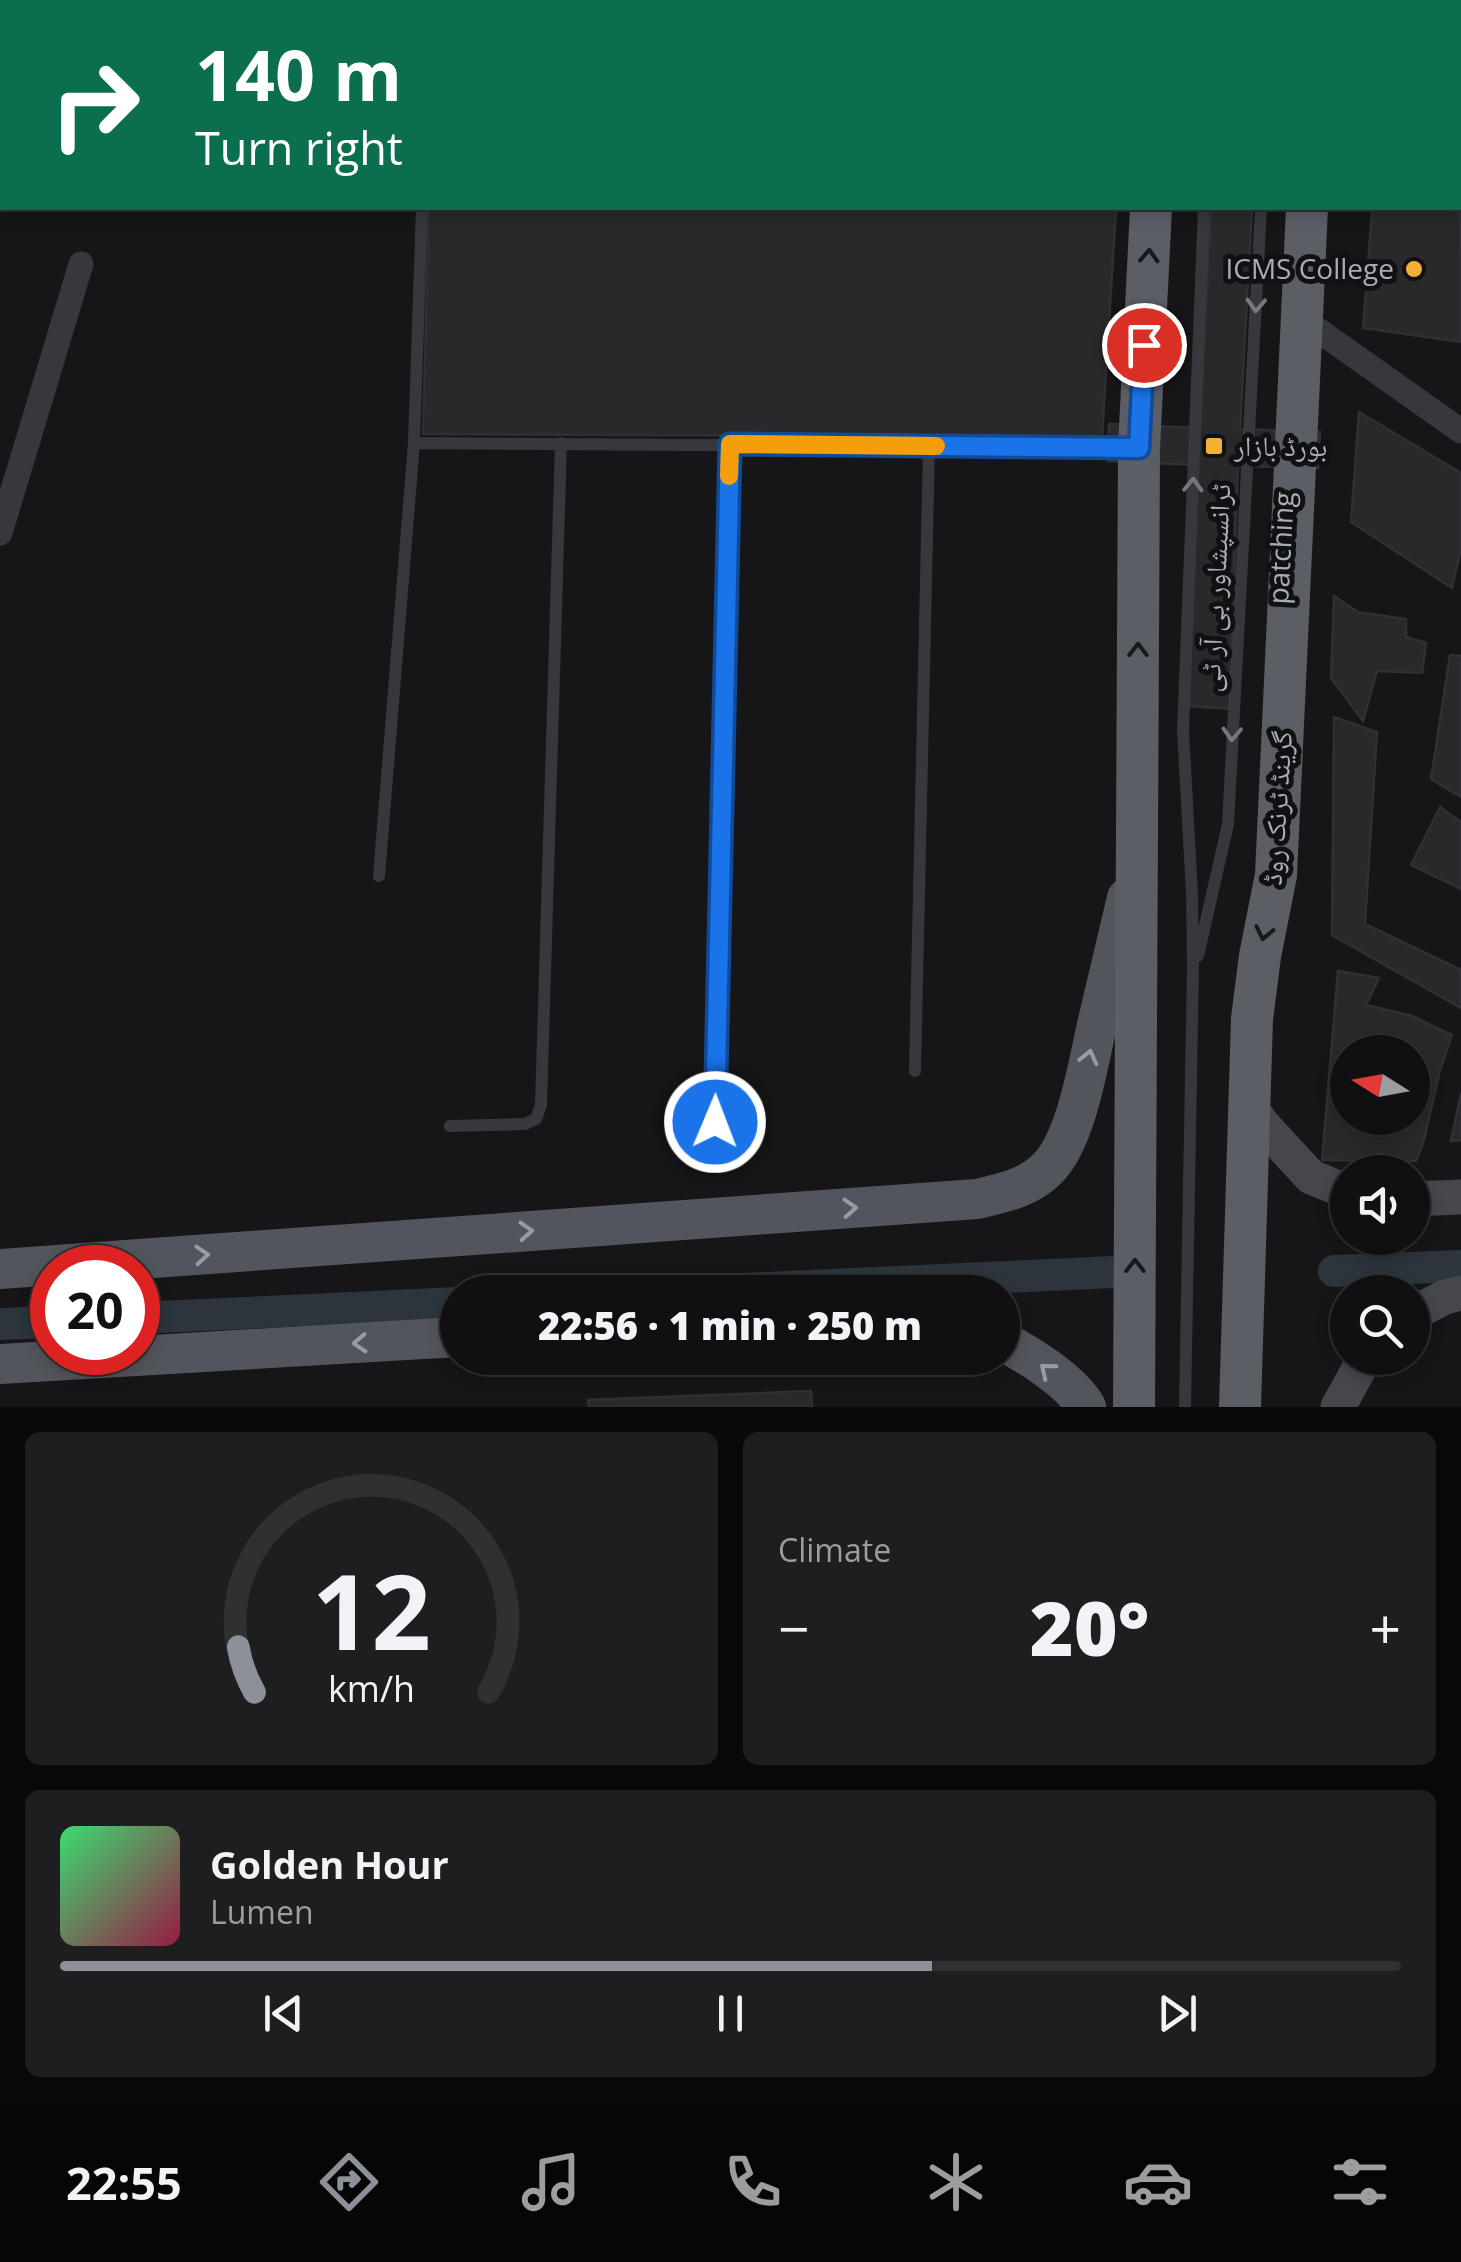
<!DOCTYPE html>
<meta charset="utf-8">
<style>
body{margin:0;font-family:"Open Sans","Noto Naskh Arabic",sans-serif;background:#1e1e20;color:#f1f3f6;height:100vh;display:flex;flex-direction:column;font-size:38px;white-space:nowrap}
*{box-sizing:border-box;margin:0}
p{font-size:32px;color:#9c9d9f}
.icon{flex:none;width:55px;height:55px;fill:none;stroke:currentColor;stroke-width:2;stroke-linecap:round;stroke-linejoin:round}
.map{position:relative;height:1407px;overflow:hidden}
.side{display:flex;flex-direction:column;gap:25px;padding:25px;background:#09090a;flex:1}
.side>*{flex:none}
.guide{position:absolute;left:0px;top:0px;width:1462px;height:210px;box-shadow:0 5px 15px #0003,0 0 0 2px #303032;background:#0b6e4f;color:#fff;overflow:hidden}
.needle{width:65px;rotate:281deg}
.tools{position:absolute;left:1330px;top:1035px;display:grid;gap:20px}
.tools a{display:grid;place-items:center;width:100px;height:100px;border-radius:50%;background:#101012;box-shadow:0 5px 15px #0003,0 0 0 2px #303032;font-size:50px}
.speed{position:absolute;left:30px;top:1245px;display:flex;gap:20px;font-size:50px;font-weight:700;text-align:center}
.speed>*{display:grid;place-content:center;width:130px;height:130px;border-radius:50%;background:#101012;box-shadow:0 5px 15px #0003,0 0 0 2px #303032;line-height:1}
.speed .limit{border:15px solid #d22;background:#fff;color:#111}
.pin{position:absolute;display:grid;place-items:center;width:85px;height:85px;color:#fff;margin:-42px;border:5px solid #fff;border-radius:50%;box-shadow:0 2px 10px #0007}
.me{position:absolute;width:110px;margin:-55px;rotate:1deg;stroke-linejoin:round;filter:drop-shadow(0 0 8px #0008)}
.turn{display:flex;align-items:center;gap:35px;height:210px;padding:0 30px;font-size:45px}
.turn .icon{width:130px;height:130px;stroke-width:2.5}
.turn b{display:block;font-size:70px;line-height:85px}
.big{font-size:75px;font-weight:800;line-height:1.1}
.side .tile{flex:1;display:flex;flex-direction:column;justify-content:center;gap:15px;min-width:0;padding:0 35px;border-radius:15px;background:#1e1e20}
.side .dial{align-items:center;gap:0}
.dial svg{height:260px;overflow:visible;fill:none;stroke:#303032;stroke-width:7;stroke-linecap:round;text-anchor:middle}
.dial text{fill:#f1f3f6;stroke:none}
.song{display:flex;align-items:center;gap:30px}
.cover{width:120px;height:120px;border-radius:15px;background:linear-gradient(135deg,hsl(140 70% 55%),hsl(340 70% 35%))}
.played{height:10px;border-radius:5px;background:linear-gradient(90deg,#8c9099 65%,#303032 65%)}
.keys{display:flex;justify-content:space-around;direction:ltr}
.heat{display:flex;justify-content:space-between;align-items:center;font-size:55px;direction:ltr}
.side .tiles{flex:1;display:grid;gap:25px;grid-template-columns:1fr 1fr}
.tile:last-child{grid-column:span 2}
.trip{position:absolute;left:440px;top:1275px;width:580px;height:100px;border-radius:50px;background:#101012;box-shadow:0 5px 15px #0003,0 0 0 2px #303032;font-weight:800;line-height:100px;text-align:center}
.menu{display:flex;height:160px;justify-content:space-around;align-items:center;background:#060607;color:#9c9d9f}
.menu .icon{width:70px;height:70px}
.menu .on{color:#8c9099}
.menu b{font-size:45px;color:#f1f3f6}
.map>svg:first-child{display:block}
</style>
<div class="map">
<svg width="1461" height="1407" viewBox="0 0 1461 1407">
<rect width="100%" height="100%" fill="#161618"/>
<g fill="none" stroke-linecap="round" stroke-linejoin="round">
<path stroke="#2c353c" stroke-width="32" d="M1334 1271 1461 1266
M678 1292 1114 1272
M138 1318 458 1303
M0 1324 52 1322"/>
</g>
<path fill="#29292c" stroke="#303034" stroke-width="2.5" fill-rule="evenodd" d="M0 0H1129V2H2V155H0Z
M1460 203 1461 342 1363 328 1372 211 1400 208H1460Z
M429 208H1116L1102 437 423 434Z
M1211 208H1252L1240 429 1320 432 1318 468 1238 466 1229 709 1188 706 1198 465 1108 461 1109 424 1200 428Z
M1359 412 1461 473V547L1452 588 1351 522Z
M1334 596 1358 612 1406 619V637L1426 643 1422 673 1377 671 1363 721 1331 678Z
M1450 655 1461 656V797L1431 779Z
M1334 717 1377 732 1365 924 1461 970V1008L1332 935Z
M1440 807 1461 822V889L1411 865Z
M1338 971 1379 978 1366 1005 1412 1016 1452 1035 1440 1070 1424 1140 1416 1161 1322 1160ZM1348 1052H1412V1118H1348Z
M1461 1093V1140L1451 1141Z
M811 1391 812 1407H589L588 1400Z"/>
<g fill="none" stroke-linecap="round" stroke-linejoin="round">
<path stroke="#37383d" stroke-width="12" d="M1246 0V2
M1228 2V0
M414 443 1131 448
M379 876 414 443 422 208
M1198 956 1228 824 1261 208
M915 1071 929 446
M450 1126 525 1124 536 1119 541 1105 561 443
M714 1162 730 444
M1185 1407 1193 967 1192 893 1183 730 1204 208"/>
<path stroke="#37383d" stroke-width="25" d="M1404 0 1408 2
M1460 40 1461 41
M1318 330 1461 431
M0 533 81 264"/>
<path stroke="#45474d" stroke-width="35" d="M1250 1107 1263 1125 1311 1177 1348 1192
M1412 1199 1461 1197
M1412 1314 1445 1297 1461 1293
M1338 1407 1365 1358"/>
<path stroke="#53555c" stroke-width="40" d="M0 1269 977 1199C1003 1193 1028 1188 1047 1169 1076 1141 1088 1065 1097 1025 1107 983 1117 941 1127 898
M1002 1341C1029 1355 1071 1381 1086 1407
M0 1364 458 1337"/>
<path stroke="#5b5e65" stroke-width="42" d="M1163 2 1164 0
M1316 2V0
M1134 1407 1139 448 1151 208
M1240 1407 1252 1019 1260 956 1276 875 1307 208"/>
</g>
<defs><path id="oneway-chevron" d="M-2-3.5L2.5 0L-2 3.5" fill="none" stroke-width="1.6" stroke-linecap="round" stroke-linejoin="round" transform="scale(2.5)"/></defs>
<g stroke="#18191b">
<use href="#oneway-chevron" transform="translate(1149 256) rotate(-87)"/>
<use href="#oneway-chevron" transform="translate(1138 650) rotate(-90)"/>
<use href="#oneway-chevron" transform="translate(1264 933) rotate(102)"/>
<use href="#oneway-chevron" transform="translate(1135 1266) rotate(-90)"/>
</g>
<g stroke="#757881">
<use href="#oneway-chevron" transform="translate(1256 305) rotate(93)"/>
<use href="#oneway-chevron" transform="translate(1193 485) rotate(-88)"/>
<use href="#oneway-chevron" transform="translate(1232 734) rotate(93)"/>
</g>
<g stroke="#979ba6">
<use href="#oneway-chevron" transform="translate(1089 1057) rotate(-76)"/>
<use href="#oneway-chevron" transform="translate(850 1208) rotate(-4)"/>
<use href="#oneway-chevron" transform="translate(526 1231) rotate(-4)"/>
<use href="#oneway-chevron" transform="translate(202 1255) rotate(-4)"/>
<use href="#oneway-chevron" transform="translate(360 1343) rotate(177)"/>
<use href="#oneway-chevron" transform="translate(1047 1370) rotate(-141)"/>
</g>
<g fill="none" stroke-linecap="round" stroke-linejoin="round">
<defs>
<path id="route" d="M715 1122 730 444 1139 448 1144 345"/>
</defs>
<use href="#route" stroke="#114b97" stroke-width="25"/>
<use href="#route" stroke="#1a73e8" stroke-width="18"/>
<path stroke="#f59e0b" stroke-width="18" d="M729 476 730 444 936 446"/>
</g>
<g fill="#f2b134" stroke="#111113" stroke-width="4">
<circle cx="1414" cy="269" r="10"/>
<rect x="1204" y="436" width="20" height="20" rx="5"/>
</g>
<g text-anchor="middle" stroke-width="10" stroke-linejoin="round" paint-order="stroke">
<g font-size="28" fill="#a8adb8" stroke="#111113" text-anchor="end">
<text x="1394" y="279">ICMS College</text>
<text x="1234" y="456" text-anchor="start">بورڈ بازار</text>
</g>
<g font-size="28" fill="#a8adb8" stroke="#111113">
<text transform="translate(1281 548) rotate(-87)" y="10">patching</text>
<text transform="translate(1215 588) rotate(-87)" y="10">ٹرانسپشاور بی آر ٹی</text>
<text transform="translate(1277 808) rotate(-86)" y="10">گرینڈ ٹرنک روڈ</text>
</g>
</g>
</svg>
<div class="tools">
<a><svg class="needle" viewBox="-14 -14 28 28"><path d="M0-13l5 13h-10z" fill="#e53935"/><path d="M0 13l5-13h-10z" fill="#9c9d9f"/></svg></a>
<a><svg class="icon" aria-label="sound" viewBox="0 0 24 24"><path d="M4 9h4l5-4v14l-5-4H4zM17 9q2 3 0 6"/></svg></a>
<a><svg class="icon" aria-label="search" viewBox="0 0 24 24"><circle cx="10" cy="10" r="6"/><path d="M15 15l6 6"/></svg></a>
</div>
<div class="speed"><div class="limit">20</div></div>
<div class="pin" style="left:1144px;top:345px;background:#d93025"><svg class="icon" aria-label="arrive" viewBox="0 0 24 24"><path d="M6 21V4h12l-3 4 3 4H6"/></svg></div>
<svg class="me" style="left:715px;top:1122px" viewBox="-20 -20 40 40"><circle r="17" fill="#1a73e8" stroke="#fff" stroke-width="3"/><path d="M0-11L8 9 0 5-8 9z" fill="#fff"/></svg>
<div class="trip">22:56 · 1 min · 250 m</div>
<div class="guide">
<div class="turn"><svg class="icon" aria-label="right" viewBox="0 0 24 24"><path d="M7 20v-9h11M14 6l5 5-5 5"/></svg><div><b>140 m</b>Turn right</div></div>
</div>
</div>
<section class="side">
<div class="tiles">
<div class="tile dial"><svg viewBox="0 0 100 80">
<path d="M14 69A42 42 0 1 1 86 69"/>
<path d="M14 69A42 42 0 0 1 9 55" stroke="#8c9099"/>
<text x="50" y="56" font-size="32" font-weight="700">12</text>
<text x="50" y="72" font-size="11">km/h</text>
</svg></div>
<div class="tile"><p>Climate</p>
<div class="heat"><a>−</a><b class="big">20°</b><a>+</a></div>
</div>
<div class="tile">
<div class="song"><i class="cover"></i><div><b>Golden Hour</b><p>Lumen</p></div></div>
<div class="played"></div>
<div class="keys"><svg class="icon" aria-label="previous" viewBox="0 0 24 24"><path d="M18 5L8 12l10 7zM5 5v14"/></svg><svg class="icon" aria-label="pause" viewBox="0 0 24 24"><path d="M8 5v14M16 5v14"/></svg><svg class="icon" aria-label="next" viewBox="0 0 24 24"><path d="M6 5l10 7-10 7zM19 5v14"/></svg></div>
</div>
</div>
</section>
<nav class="menu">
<b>22:55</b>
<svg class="icon on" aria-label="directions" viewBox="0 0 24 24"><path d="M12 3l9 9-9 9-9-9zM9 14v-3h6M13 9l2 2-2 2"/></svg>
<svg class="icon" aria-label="music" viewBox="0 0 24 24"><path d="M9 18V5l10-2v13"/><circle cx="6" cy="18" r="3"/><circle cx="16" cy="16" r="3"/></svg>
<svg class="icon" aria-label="phone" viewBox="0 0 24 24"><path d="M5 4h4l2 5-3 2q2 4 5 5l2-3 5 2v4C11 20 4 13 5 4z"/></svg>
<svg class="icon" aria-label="climate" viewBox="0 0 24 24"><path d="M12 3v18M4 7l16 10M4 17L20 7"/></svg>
<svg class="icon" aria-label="car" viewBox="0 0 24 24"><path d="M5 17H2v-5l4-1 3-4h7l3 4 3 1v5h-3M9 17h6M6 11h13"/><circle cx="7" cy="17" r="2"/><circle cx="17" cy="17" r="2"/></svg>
<svg class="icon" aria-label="filters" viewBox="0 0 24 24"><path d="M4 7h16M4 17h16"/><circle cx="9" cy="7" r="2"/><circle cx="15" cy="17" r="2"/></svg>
</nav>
